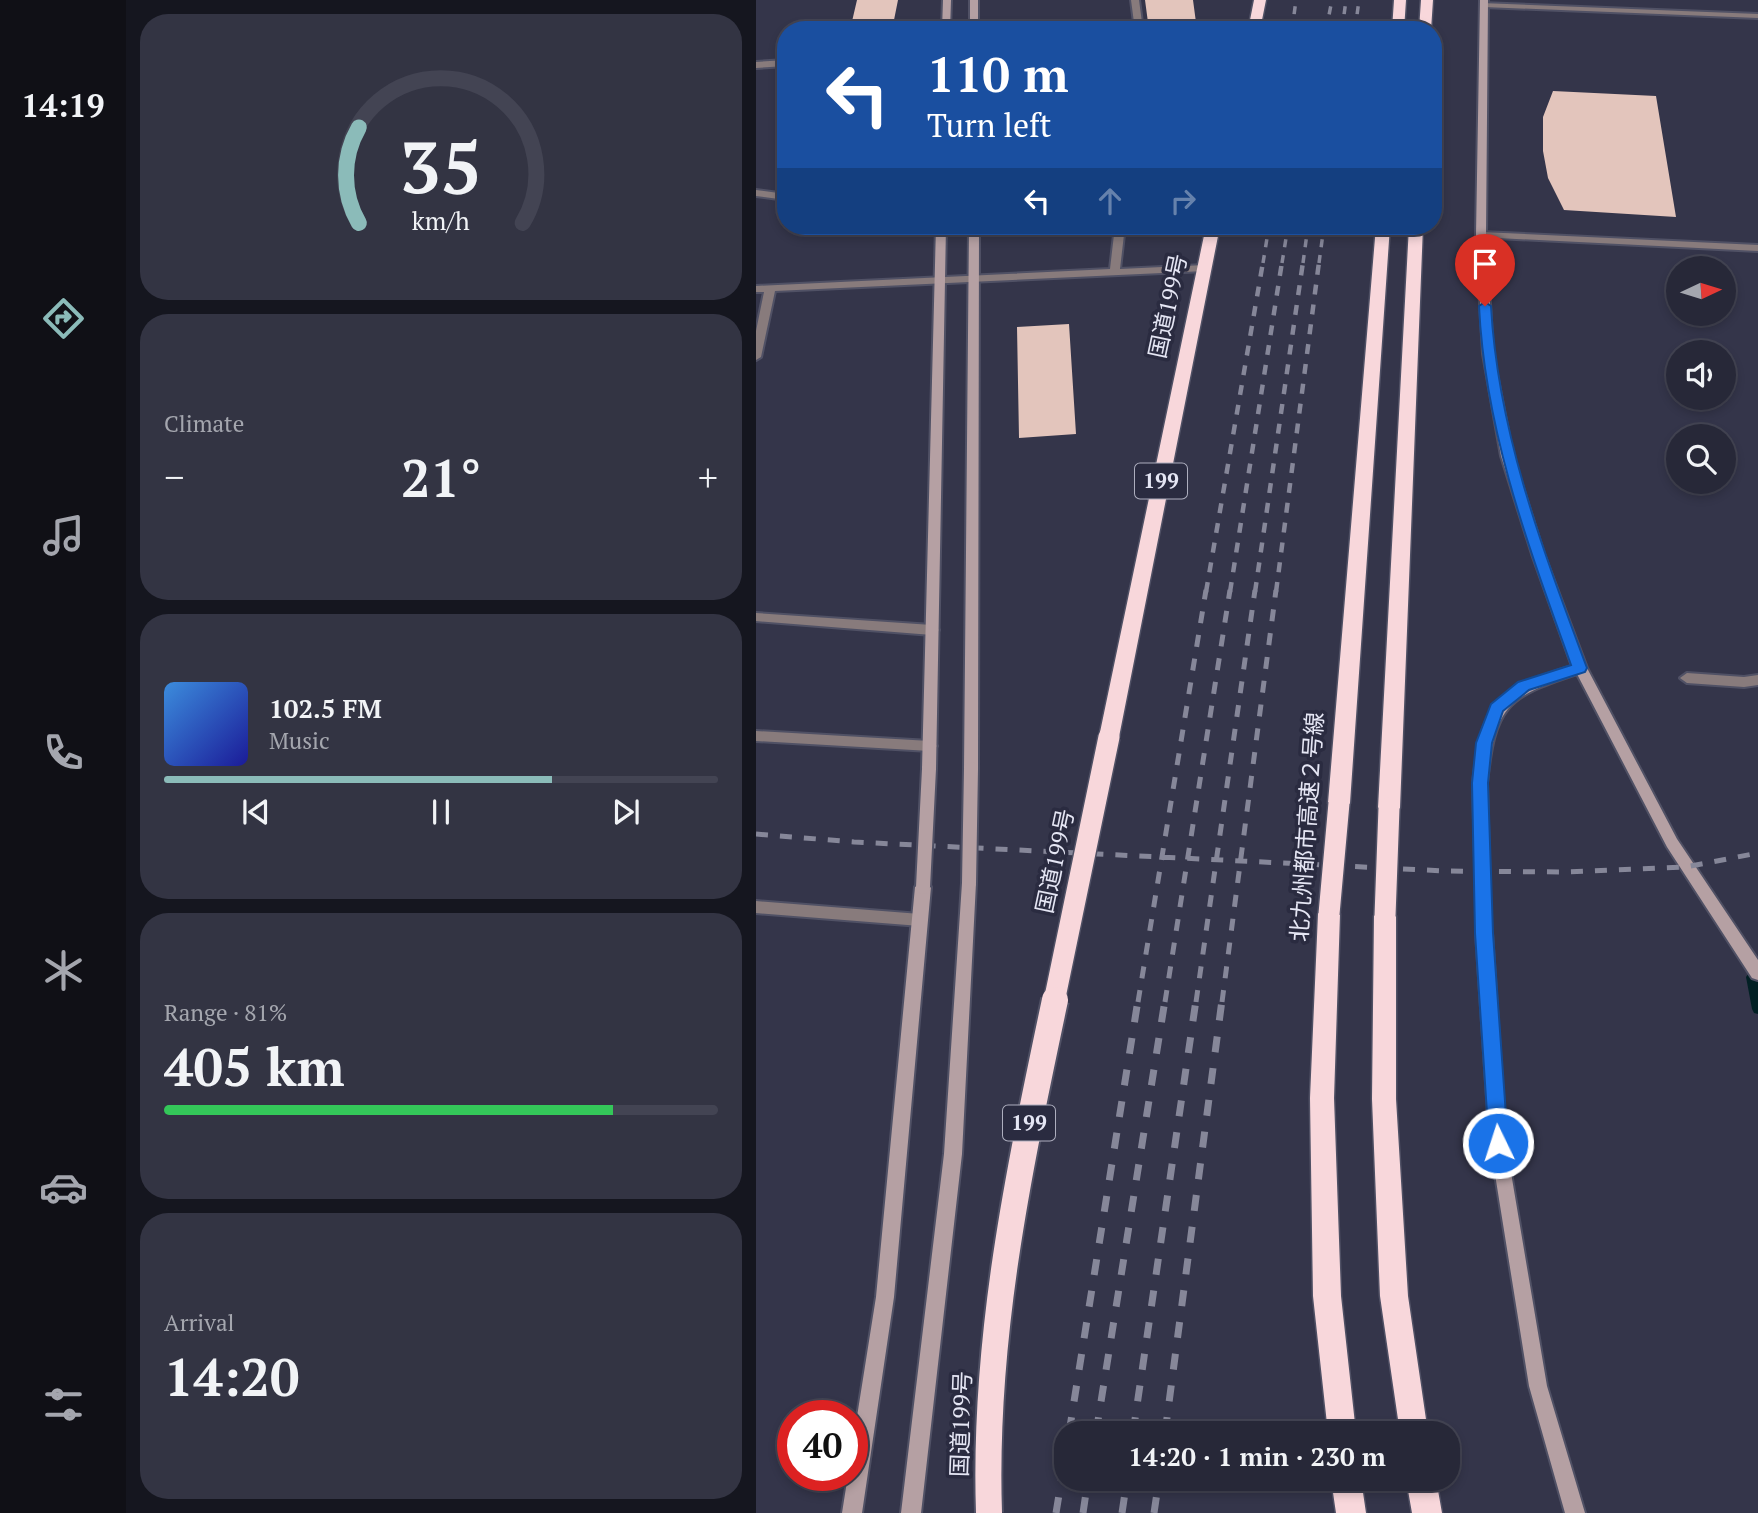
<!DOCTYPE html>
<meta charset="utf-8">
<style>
body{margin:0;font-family:"PT Serif","Noto Sans JP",serif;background:#333443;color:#f1f3f6;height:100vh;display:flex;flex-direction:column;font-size:26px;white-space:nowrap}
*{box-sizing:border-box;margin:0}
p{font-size:23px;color:#a4a6ae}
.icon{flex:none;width:38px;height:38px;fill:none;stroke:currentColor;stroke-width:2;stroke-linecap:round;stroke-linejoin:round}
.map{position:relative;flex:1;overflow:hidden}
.sheet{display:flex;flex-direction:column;gap:14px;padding:14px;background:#15161f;width:630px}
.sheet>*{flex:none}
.banner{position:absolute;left:21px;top:21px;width:665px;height:214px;border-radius:28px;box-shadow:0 4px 10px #0003,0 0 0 2px #434453;background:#1a4fa0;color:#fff;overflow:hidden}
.needle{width:46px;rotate:86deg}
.buttons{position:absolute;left:910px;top:256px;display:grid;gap:14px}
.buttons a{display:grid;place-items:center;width:70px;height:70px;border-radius:50%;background:#272838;box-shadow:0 4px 10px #0003,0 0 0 2px #434453;font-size:35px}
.speed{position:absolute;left:21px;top:1400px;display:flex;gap:14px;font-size:35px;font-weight:700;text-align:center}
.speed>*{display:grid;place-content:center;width:91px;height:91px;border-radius:50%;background:#272838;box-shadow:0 4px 10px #0003,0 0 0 2px #434453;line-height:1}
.speed .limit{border:10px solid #d22;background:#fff;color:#111}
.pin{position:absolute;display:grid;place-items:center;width:60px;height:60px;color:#fff;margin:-72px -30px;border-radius:50% 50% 50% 0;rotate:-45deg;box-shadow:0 0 7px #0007}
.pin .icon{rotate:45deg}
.me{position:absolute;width:77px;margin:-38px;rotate:356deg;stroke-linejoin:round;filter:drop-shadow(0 0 5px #0008)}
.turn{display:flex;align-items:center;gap:24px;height:147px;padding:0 35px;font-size:32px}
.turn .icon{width:91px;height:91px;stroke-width:2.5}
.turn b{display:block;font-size:49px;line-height:60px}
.lanes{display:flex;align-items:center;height:66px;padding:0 35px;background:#0003;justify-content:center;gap:35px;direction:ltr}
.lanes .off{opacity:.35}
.big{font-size:52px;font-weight:700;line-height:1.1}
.sheet .widget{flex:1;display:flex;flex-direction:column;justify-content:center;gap:10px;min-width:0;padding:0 24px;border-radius:28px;background:#333443}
.sheet .dial{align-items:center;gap:0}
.dial svg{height:182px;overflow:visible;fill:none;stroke:#434453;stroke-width:7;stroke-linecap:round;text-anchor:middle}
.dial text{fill:#f1f3f6;stroke:none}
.song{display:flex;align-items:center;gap:21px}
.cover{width:84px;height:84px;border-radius:10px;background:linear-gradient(135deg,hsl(210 70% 55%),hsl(240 70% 35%))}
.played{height:7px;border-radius:4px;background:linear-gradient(90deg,#8bbbb9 70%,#434453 70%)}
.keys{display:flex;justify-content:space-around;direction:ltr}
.heat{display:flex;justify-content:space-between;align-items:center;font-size:38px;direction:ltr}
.charge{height:10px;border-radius:5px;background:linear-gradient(90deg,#34c759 81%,#434453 0)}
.trip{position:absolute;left:298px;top:1421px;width:406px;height:70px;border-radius:28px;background:#272838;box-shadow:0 4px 10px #0003,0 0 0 2px #434453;font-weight:700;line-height:70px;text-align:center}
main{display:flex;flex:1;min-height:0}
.tab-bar{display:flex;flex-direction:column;width:126px;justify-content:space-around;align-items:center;background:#101016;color:#a4a6ae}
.tab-bar .icon{width:49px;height:49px}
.tab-bar .active{color:#8bbbb9}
.tab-bar b{font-size:32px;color:#f1f3f6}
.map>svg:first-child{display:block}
</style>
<main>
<nav class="tab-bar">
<b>14:19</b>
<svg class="icon active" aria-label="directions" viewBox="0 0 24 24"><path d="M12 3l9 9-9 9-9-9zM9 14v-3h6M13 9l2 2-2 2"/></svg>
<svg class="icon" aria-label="music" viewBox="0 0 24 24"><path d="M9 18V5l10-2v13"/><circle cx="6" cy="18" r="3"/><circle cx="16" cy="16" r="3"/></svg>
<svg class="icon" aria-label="phone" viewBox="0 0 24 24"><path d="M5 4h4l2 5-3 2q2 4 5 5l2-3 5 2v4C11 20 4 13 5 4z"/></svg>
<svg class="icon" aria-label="climate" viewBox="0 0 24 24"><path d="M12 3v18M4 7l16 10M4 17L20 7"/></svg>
<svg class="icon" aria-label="car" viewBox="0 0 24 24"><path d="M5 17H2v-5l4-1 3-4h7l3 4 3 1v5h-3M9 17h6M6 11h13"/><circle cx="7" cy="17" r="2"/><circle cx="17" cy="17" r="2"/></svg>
<svg class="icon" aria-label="filters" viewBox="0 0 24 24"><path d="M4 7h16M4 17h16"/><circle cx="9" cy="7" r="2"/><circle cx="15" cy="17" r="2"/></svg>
</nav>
<section class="sheet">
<div class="widget dial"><svg viewBox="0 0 100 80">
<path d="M14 69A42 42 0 1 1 86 69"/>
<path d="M14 69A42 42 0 0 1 14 27" stroke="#8bbbb9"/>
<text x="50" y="56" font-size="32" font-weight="700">35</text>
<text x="50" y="72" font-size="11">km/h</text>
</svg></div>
<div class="widget"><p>Climate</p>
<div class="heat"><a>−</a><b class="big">21°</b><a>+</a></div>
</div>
<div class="widget">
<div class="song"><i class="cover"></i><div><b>102.5 FM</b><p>Music</p></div></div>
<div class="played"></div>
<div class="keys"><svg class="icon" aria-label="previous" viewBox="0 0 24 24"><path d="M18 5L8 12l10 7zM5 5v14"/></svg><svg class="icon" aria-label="pause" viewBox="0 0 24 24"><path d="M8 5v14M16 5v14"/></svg><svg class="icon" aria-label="next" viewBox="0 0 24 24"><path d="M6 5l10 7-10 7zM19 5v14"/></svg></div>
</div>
<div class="widget"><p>Range · 81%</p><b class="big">405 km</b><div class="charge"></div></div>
<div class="widget"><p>Arrival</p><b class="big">14:20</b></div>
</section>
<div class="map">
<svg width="1002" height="1513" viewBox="0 0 1002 1513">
<rect width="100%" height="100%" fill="#34354a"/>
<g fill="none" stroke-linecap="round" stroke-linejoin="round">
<path fill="#022024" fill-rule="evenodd" d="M1002 965V1014L998 1013 996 1009 990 977 998 966Z"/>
</g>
<path fill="#e3c5bc" d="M101 0H142L136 30H94Z
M389 0H437L441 30H393Z
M797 91 900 96 920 217 808 210 792 178 787 151V117Z
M313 324 320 434 263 438 261 327Z"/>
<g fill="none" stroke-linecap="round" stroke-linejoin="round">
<defs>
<path id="lane" d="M0 190 30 194V200L0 196Z
M0 613 176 625 183 630 176 635 0 621Z"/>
<path id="street" d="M375 0H383L387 30H379Z
M725 3 1002 14V18L728 7H725Z
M30 60V66L0 68V62Z
M359 226H369L364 269 449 265 454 268 449 271 19 291 5 357 0 360V331L8 292H0V286L354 269Z
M725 232 1002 245V251L721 237V233Z
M931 673 988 677 1002 675V685L988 687 931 683 924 678Z
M0 731 174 741 181 746 174 751 0 741Z
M0 901 164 914 169 916 172 920 169 924 164 926 0 913Z"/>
<path id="secondary" d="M187 0H195L194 30H186Z
M214 0H222V30H214Z
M724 0H732L730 235 737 354 757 456 788 554 831 668 921 839 1002 960V980L996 978 911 847 821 674C749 697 739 708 731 783L729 787H719L717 783C726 701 740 690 816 666L776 554 745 456 727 354 720 235Z
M180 226H190L180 769 178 773H168L166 769Z
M213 226H223L222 769 220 773H210L208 769Z
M213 877 218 879 220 883 206 1154 165 1513H145L188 1154 206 883 208 879Z
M167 881 172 883 175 887 138 1297 106 1513H86L92 1475H96V1448L120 1297 159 887 162 883Z
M728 927 733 928 736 933 750 1143 791 1386 829 1513H809L773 1386 734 1143 720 933 723 928Z"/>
<path id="highway" d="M498 0H510L504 30H492Z
M638 0H650L648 30H636Z
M665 0H677L675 30H663Z
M450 226H464L363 737 360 742 353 745 346 742 343 737Z
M620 226H634L594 803 591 809 583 811 575 809 572 803Z
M653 226H667L644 808 641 814 633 816 625 814 622 808Z
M573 905 581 907 584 914 578 1098 585 1296 600 1433H572L557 1296 554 1098 562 914 565 907Z
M629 907 637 909 640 916V1099L652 1296 672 1433H644L624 1296 616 1099 618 916 621 909Z
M575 1479H605L610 1513H580Z
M650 1479H680L686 1513H656Z"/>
</defs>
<use href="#lane" stroke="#505165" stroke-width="4"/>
<use href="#street" stroke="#505165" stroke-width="4"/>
<use href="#secondary" stroke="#505165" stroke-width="4"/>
<use href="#highway" stroke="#505165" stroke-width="3"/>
<use href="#lane" fill="#887b7c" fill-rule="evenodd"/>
<use href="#street" fill="#887b7c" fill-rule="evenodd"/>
<use href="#secondary" fill="#b5a0a3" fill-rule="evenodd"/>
<use href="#highway" fill="#f8d7db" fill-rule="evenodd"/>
<path stroke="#868799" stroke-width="3.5" stroke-dasharray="8 8" stroke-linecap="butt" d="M536 30 540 0
M570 30 576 0
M586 30 590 0
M599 30 603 0
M507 263 513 226
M526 263 532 226
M547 263 552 226
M563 263 568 226"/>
<path stroke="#868799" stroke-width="4.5" stroke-dasharray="10 10" stroke-linecap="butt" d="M450 592 507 262
M474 592 526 262
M499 592 547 262
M520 592 563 262"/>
<path stroke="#868799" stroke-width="5" stroke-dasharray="12 12" stroke-linecap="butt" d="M0 834 98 842 690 871 809 872 930 867 1002 853
M382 1002 450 590
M409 1002 474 590
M440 1002 499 590
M466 1002 520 590"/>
<path stroke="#868799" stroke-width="7" stroke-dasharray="16 16" stroke-linecap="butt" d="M313 1433 382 1000
M340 1433 409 1000
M377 1433 440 1000
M409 1433 466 1000
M300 1513 310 1452
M327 1513 332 1479
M366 1513 371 1479
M398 1513 403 1479"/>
<defs>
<path id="secondary-bridge" d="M724 783 728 933
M213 883 215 769
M167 887 173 769"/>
<path id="highway-bridge-far1" d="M573 914 583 803
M629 916 633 808
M298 1002 353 737"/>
<path id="highway-bridge" d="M233 1513C227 1338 263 1170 299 1000"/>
</defs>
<use href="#secondary-bridge" stroke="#505165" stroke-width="18" stroke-linecap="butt"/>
<use href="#highway-bridge-far1" stroke="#505165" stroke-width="24" stroke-linecap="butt"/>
<use href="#highway-bridge" stroke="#505165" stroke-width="30" stroke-linecap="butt"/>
<use href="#secondary-bridge" stroke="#b5a0a3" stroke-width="14"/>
<use href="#highway-bridge-far1" stroke="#f8d7db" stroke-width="21"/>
<use href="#highway-bridge" stroke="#f8d7db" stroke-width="26"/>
</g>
<path fill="#1a73e8" stroke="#114b97" stroke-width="2" d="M729 302 735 306C742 433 787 550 831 668L829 672 773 690 747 711 736 743 732 783 737 933 752 1143 749 1150 742 1152 735 1150 733 1143 719 933 716 783 720 743 735 704 762 682 815 665C773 548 729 432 723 306Z"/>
<g text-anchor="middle" stroke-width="7" stroke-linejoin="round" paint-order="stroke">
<g fill="#2a2b40" stroke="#adaebe" stroke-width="2">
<rect x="379" y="463.5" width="52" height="35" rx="5"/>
<rect x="247" y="1105.5" width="52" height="35" rx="5"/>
</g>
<g font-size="21" font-weight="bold" fill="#e5e6f4">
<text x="405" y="488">199</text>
<text x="273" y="1130">199</text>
</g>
<g font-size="23" fill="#e5e6f4" stroke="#2a2b40">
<text transform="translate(412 306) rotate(-78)" y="8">国道199号</text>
<text transform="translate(551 827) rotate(-86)" y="8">北九州都市高速２号線</text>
<text transform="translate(299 861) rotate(-78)" y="8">国道199号</text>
<text transform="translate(205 1424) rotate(-88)" y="8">国道199号</text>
</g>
</g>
</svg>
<div class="buttons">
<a><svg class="needle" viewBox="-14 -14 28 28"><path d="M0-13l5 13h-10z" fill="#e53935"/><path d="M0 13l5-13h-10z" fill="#a4a6ae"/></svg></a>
<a><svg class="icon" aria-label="sound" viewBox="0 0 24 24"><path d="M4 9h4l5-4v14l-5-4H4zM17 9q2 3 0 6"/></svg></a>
<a><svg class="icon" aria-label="search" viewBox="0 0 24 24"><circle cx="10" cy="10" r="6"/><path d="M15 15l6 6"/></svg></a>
</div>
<div class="speed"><div class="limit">40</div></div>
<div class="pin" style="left:729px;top:306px;background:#d93025"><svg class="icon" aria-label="arrive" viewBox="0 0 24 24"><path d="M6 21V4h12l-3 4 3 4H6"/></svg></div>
<svg class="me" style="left:742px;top:1143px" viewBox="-20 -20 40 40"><circle r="17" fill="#1a73e8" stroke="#fff" stroke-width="3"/><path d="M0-11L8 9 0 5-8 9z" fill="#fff"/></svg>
<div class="trip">14:20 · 1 min · 230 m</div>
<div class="banner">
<div class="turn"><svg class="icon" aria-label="left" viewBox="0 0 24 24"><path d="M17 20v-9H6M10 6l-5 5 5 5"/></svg><div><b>110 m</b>Turn left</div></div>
<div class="lanes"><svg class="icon" aria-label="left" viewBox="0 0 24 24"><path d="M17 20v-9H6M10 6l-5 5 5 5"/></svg><svg class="icon off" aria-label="ahead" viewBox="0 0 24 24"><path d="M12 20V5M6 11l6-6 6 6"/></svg><svg class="icon off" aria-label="right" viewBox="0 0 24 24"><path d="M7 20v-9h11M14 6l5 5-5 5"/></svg></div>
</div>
</div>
</main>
